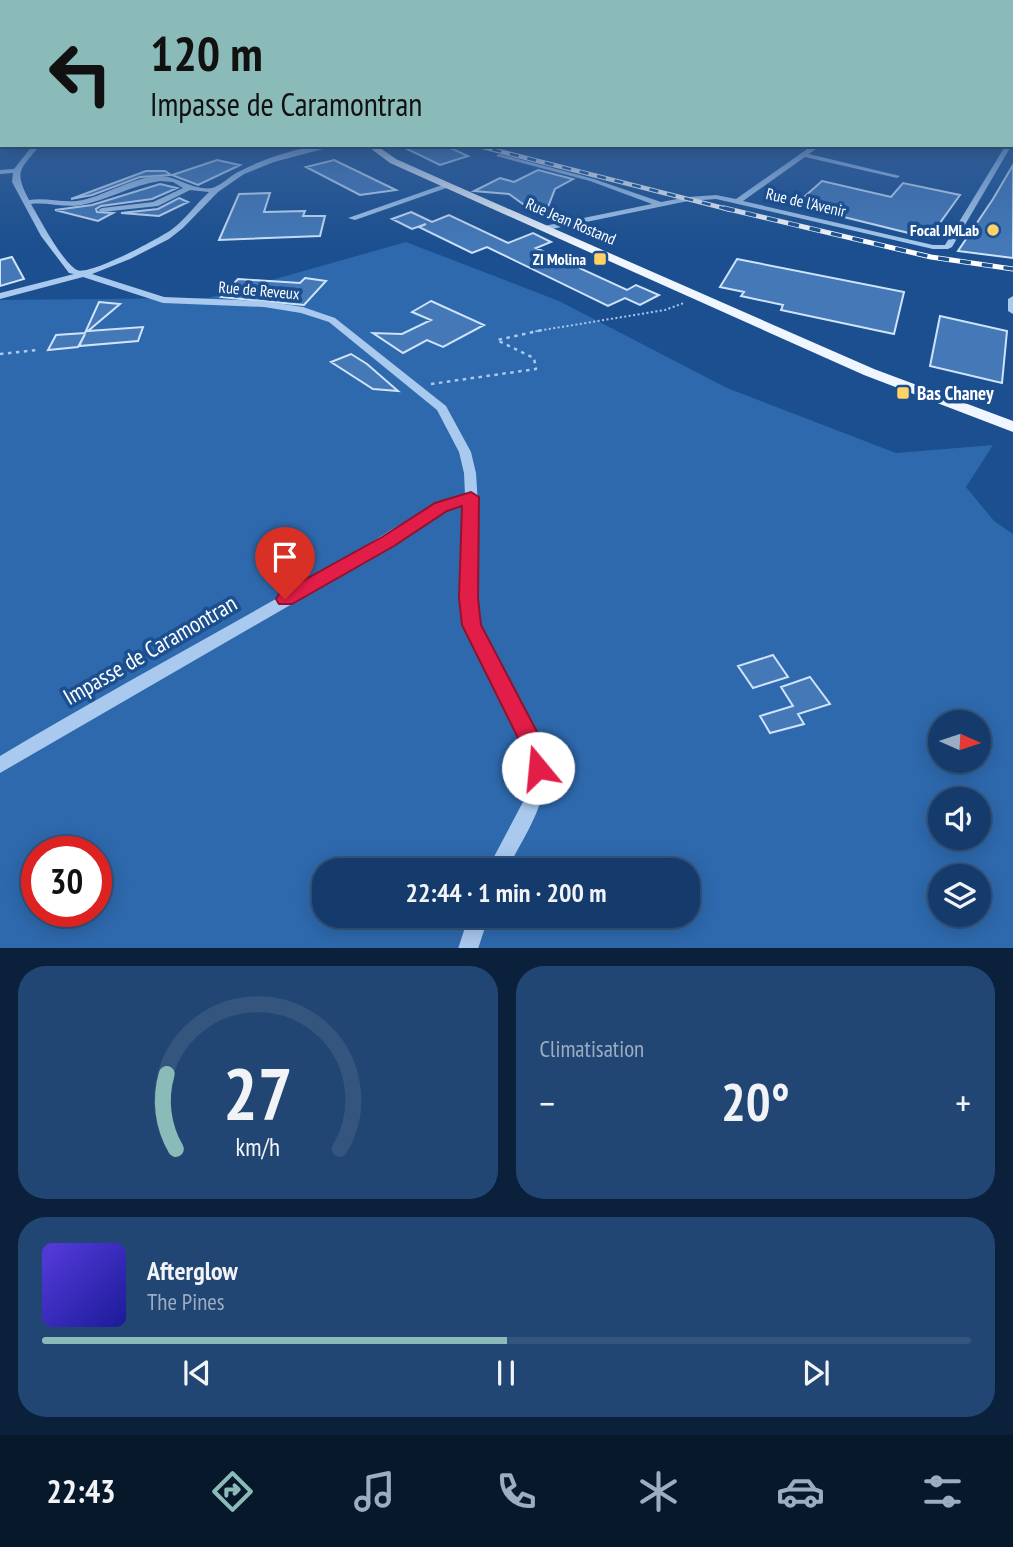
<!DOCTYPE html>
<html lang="fr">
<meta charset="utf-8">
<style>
body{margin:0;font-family:"PT Sans Narrow",sans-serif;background:#214673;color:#f1f3f6;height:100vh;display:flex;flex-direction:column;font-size:26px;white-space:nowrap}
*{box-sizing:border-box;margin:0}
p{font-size:23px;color:#9dadc1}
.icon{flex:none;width:38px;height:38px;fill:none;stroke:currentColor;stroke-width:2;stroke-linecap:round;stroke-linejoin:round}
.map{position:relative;height:948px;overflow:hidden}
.panel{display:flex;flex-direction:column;gap:18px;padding:18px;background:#0b203b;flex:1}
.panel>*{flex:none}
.guide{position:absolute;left:0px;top:0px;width:1013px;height:147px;box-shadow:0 4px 18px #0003,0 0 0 2px #33557e;background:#8bbbb9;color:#111;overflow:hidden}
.needle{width:46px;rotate:93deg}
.tools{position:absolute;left:928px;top:710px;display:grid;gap:14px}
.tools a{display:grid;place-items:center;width:63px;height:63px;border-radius:50%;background:#143b6b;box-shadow:0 4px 18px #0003,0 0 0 2px #33557e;font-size:35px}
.speed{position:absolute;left:21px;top:836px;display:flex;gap:14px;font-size:35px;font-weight:700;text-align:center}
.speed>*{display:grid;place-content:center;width:91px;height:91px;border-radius:50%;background:#143b6b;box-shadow:0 4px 18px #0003,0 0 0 2px #33557e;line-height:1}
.speed .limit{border:10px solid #d22;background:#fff;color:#111}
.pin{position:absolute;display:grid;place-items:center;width:60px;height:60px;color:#fff;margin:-72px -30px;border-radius:50% 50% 50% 0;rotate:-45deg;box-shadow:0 0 7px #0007}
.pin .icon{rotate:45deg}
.me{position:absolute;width:77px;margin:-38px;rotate:343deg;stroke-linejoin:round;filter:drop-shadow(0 0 5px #0008)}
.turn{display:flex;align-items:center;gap:24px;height:147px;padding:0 35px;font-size:32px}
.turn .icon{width:91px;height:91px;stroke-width:2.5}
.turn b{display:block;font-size:49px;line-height:60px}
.big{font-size:52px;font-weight:700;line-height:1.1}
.panel .tile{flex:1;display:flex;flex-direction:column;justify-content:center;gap:10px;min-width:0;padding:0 24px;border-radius:28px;background:#214673}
.panel .dial{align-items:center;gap:0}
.dial svg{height:182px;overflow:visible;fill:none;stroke:#33557e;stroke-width:7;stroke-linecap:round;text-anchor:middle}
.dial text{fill:#f1f3f6;stroke:none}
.song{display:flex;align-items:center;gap:21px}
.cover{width:84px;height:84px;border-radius:10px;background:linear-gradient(135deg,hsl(250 70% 55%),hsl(240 70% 35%))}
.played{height:7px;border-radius:4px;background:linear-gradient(90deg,#8bbbb9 50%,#33557e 50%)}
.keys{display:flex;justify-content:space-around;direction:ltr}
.heat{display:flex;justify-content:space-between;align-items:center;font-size:38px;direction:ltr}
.panel .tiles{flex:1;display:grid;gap:18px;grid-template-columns:1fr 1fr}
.tile:last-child{grid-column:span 2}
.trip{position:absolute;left:312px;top:858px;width:388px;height:70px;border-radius:28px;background:#143b6b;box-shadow:0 4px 18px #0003,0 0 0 2px #33557e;font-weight:700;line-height:70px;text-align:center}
.dock{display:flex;height:112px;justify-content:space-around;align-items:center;background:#08182b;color:#9dadc1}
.dock .icon{width:49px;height:49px}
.dock .current{color:#8bbbb9}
.dock b{font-size:32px;color:#f1f3f6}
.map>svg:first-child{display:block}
</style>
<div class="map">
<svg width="1013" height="949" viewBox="0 0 1013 949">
<rect width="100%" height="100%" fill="#1b4f8f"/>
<path fill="#2e69ad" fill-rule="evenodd" d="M406 242 559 301 727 388 896 453 993 445 966 487 994 521 1013 534V948H0V300L208 298ZM940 723H978V761H940ZM940 800H978V838H940ZM37 852H96V912H37ZM324 870H688V915H324ZM940 877H978V915H940Z"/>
<path fill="#4478b7" stroke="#cfe3fa" stroke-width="2" d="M399 145H444L468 156 440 165Z
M217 160 240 165 198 185 172 175Z
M334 160 396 190 360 195 306 167Z
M1013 165V258L958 251 993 199Z
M538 170 573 179 555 189 548 207 523 204 509 194 474 191 500 178 514 182Z
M146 171H165L171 175 140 177 92 195 71 199Z
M822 181 891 197 903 183 960 195 929 238 795 205Z
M160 184 177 188 152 199 101 206 96 209 97 212 113 213 98 221 55 210 92 205Z
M270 193 264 212 305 211 303 216H325L320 236 219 240 239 194Z
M179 198 188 202 159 216 121 213 158 209Z
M411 212 432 222 449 215 508 243 533 233 551 242 536 248 627 290 636 285 659 295 640 305 625 298 608 306 487 247 472 253 419 227 426 224 412 229 392 219Z
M12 257 24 279 0 286V260Z
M737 259 904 292 894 334 781 310 783 305 741 296 744 292 720 287Z
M305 278 326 281 304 305 221 297 238 279 300 283Z
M431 301 484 325 443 347 427 340 403 353 373 333 402 334 431 320 412 312Z
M99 302 120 304 88 331 143 327 138 341 79 346 85 334 78 347 48 350 56 335 85 333Z
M940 316 1007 331 1002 383 930 366Z
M351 354 367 364 398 391 373 389 331 362Z
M773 655 788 677 753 688 738 666Z
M810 677 830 704 798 714 804 724 770 733 760 716 793 706 781 687Z"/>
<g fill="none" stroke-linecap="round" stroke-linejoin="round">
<path stroke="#a9c9ee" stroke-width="2" stroke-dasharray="2 2.5" stroke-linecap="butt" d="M531 332 665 310 684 303"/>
<path stroke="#a9c9ee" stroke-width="2.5" stroke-dasharray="3.5 4.5" stroke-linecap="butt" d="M0 354 37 350
M431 384 536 369 534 358 497 340 542 330"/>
<path fill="#a9c9ee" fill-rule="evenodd" d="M1012 126H1013V130H1012Z
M0 138H2V142H0Z
M33 145H40C21 170 13 169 29 200 47 197 65 204 83 200 108 194 133 177 160 176 178 176 193 191 212 188 221 186 231 175 240 171 269 156 305 145 338 145L274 162 244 174 218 192 183 228 169 239 130 259 92 274 164 297 264 301 303 307 335 318 446 406 471 452 476 473 479 521 475 598 478 625 544 749C550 804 530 824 507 870H487L524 800 528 769 527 750 464 625 461 598 465 503 423 523 337 578 0 773V756C107 692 217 633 325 571 371 545 413 510 465 495L464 473 459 452 437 410 329 322 301 313 264 307 163 303 83 277 0 299V293L74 274 69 273 41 236 12 182 13 173 0 174V170L14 169ZM160 181 173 182 183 188 153 202 102 208 98 210 102 212 158 206 190 190 209 192C196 204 185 220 171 230 158 239 89 276 77 270 62 262 40 219 31 204 48 202 64 208 81 205 108 200 132 185 160 181Z
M813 145H821L809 154 900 176 897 178 805 157 743 201 933 245H945L1004 148 1007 146 1010 148 952 247 948 249H933L716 199 688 201 547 230H544V226L652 204 590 181 496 156 499 154 594 179 661 202 688 197 716 195 736 199Z
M445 184 452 186 355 220 348 218Z
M1013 296V314L1008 311V299Z
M469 915H489L478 949H458Z"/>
<path fill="#f0f6ff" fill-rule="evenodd" d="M366 145H376L396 159 452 184 874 369 1013 421V432L864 375 390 163Z"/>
<defs>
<path id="rail-far1" d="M475 145 731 210"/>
<path id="rail" d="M724 208 931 257 1013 269"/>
</defs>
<use href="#rail-far1" stroke="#fff" stroke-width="4.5"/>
<use href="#rail" stroke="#fff" stroke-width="5"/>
<use href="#rail-far1" stroke="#1b4f8f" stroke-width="2.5" stroke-dasharray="9" stroke-linecap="butt"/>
<use href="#rail" stroke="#1b4f8f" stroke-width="3.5" stroke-dasharray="11" stroke-linecap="butt"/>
</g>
<linearGradient id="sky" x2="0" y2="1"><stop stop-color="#0f2b4f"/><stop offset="0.46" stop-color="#39639b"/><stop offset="1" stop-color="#39639b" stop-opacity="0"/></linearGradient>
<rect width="1013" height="247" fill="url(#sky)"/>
<path fill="#e11d48" stroke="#92132f" stroke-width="2" d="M471 492 479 497 478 598 481 625 546 749 550 768 546 776 538 779 530 776 524 750 462 625 459 598 462 506 447 511 394 546 292 604H279L276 599 279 594 382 537 435 503Z"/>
<g fill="#ffd166" stroke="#1b4f8f" stroke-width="2.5">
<circle cx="993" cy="230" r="7"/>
<rect x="593" y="252" width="14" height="14" rx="3.5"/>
<rect x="896" y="386" width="14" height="14" rx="3.5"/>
</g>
<g text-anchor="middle" stroke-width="7" stroke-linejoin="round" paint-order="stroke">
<g font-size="16" fill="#fff" stroke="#1b4f8f">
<text transform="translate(806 202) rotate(13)" y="6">Rue de l'Avenir</text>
<text transform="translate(571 221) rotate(23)" y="6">Rue Jean Rostand</text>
<text transform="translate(259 290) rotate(5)" y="6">Rue de Reveux</text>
</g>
<g font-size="16" font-weight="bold" fill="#fff" stroke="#1b4f8f" text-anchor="end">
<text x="979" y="236">Focal JMLab</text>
<text x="586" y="265">ZI Molina</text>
</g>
<g font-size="19" font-weight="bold" fill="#fff" stroke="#1b4f8f" text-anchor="start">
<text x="917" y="400">Bas Chaney</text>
</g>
<g font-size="23" fill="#fff" stroke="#1b4f8f">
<text transform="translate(150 650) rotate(-30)" y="8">Impasse de Caramontran</text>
</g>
</g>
</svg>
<div class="tools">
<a><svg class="needle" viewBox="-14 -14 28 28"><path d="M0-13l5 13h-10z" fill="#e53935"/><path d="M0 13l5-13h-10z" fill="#9dadc1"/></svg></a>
<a><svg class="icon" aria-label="sound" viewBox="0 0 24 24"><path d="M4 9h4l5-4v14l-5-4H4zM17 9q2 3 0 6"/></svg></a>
<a><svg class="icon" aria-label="layers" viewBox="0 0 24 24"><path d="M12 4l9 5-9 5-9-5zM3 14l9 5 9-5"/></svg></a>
</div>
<div class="speed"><div class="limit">30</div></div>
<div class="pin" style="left:285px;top:599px;background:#d93025"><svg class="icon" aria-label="arrive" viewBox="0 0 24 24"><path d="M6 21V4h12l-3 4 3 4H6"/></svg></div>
<svg class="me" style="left:538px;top:768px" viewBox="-20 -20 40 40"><circle r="19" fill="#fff"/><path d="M0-13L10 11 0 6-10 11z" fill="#e11d48"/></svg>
<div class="trip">22:44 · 1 min · 200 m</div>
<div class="guide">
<div class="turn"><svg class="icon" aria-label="left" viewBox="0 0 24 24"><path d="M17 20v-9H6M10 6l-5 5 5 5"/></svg><div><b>120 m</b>Impasse de Caramontran</div></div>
</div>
</div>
<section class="panel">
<div class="tiles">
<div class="tile dial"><svg viewBox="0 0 100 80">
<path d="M14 69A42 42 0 1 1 86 69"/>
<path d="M14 69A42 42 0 0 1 10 36" stroke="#8bbbb9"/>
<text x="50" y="56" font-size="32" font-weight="700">27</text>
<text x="50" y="72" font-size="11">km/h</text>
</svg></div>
<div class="tile"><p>Climatisation</p>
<div class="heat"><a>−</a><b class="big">20°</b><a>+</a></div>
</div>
<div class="tile">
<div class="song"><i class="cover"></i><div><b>Afterglow</b><p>The Pines</p></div></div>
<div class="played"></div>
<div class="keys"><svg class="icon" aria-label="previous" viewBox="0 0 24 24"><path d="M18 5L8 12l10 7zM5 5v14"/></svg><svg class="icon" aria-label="pause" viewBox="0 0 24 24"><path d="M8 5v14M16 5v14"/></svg><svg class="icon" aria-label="next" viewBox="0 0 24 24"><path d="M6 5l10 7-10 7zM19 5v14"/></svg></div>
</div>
</div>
</section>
<nav class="dock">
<b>22:43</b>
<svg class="icon current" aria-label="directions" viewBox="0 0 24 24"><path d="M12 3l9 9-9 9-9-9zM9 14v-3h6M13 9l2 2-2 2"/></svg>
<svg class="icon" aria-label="music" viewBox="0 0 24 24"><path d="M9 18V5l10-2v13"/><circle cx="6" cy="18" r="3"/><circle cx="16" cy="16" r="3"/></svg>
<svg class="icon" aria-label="phone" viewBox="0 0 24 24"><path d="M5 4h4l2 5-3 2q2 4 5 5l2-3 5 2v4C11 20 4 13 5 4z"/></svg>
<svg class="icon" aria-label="climate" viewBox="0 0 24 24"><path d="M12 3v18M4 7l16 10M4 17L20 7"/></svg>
<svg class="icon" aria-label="car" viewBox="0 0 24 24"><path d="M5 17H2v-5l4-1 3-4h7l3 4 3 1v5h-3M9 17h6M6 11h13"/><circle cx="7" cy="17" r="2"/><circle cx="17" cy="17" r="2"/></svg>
<svg class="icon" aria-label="filters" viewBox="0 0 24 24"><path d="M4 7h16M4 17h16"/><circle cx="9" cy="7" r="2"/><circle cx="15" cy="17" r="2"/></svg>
</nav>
